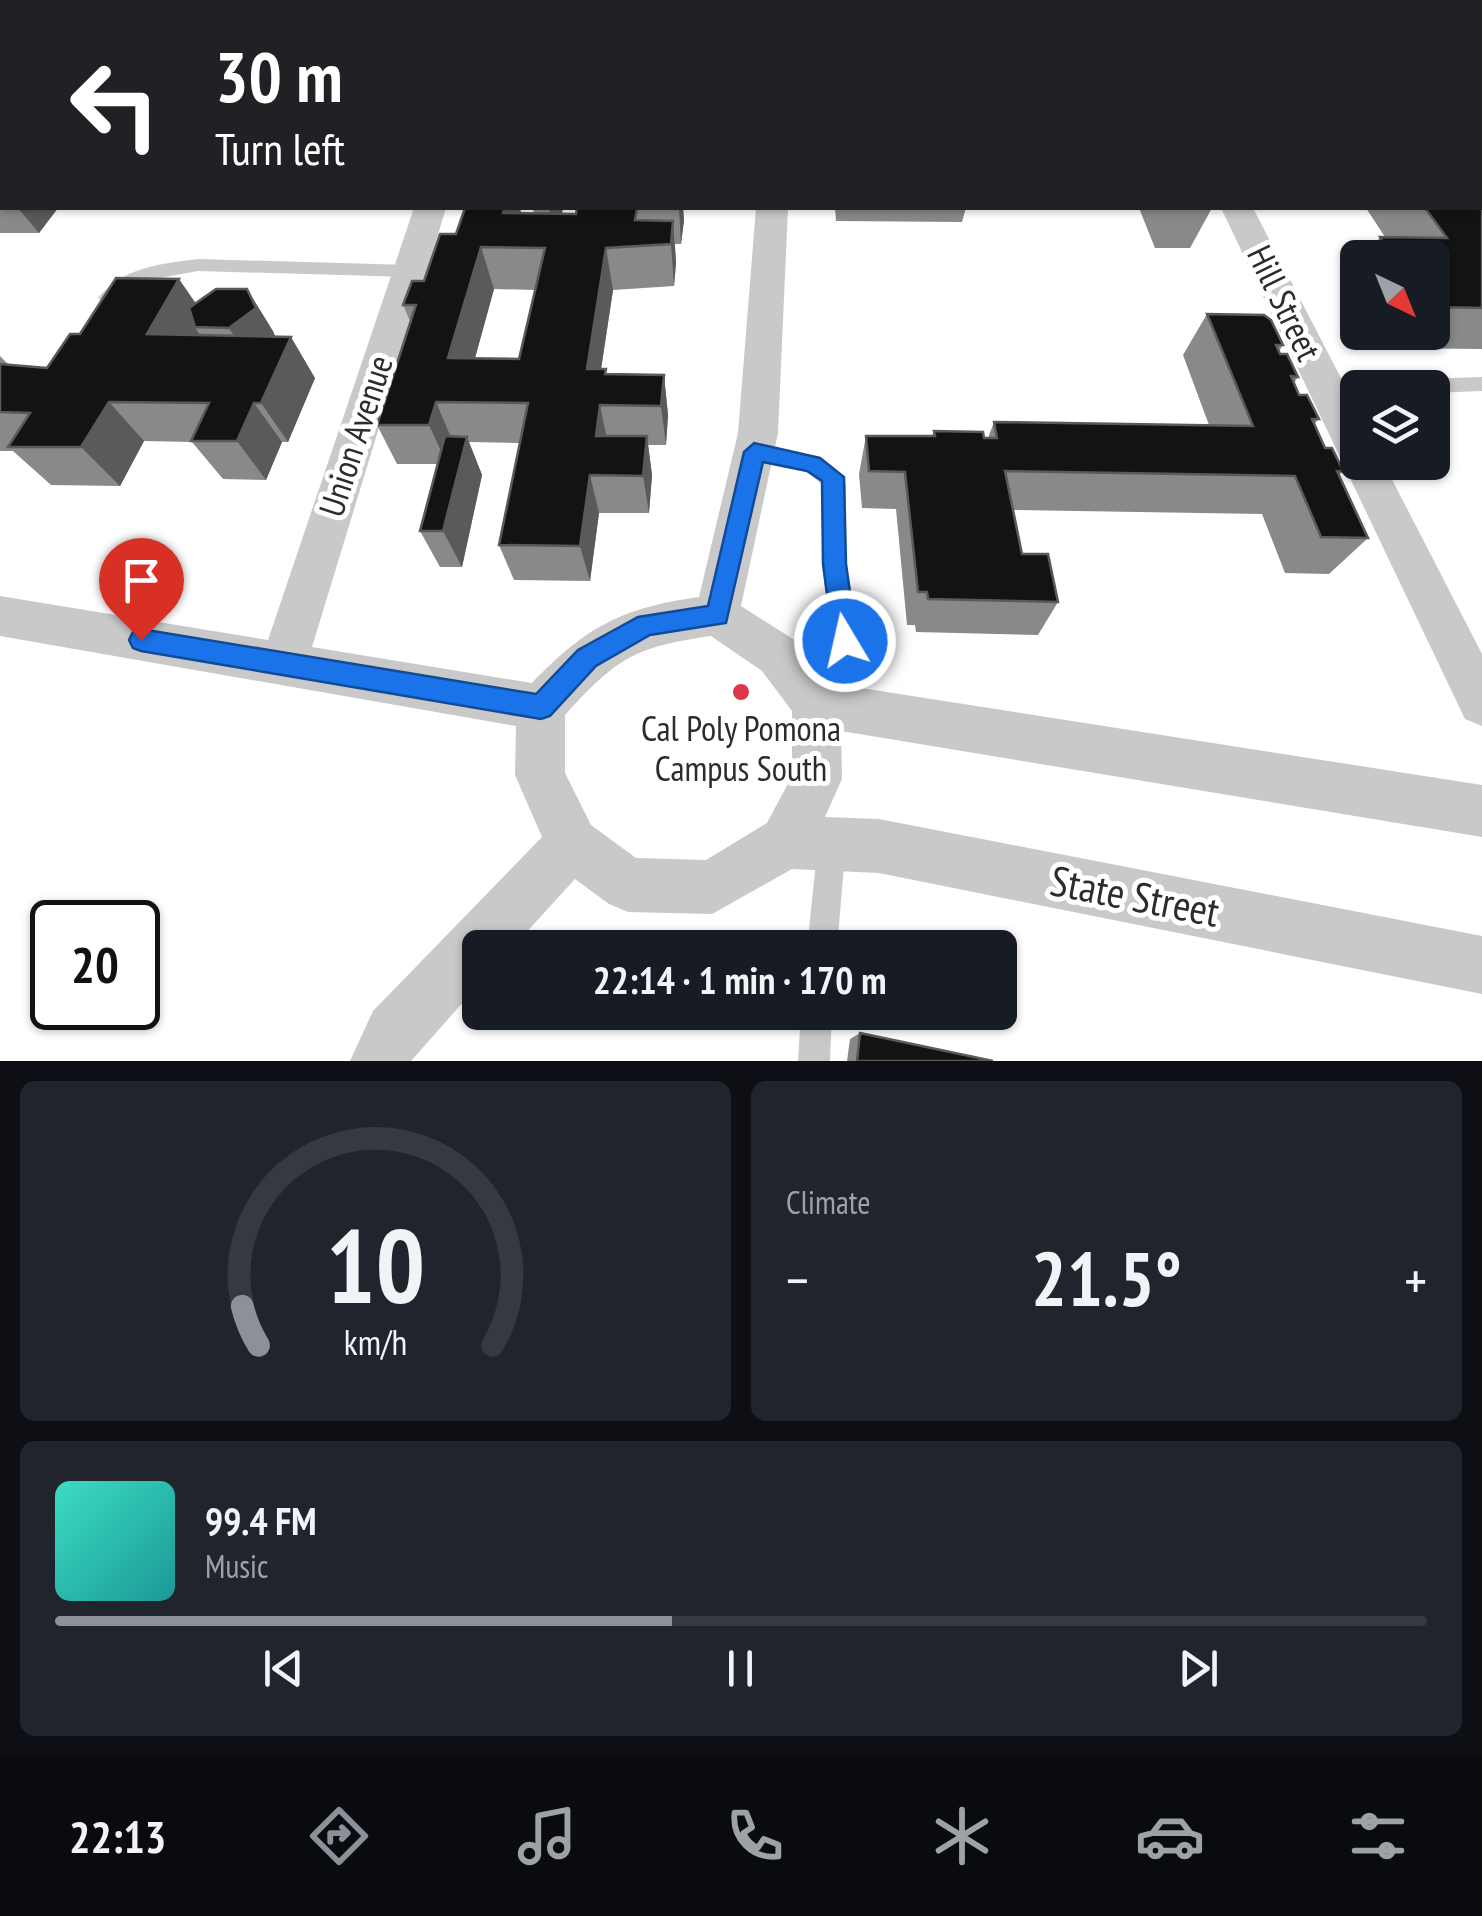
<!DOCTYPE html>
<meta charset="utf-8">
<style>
body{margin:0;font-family:"PT Sans Narrow",sans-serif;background:#20242c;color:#f1f3f6;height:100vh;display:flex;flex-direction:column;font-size:38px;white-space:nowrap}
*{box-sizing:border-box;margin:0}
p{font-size:32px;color:#9ea1a6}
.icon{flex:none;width:55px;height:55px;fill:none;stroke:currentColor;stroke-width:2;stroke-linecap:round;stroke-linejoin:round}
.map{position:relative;height:1061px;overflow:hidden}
.side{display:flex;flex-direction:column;gap:20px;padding:20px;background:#0d0f14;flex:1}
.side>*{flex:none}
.guide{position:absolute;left:0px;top:0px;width:1482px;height:210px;box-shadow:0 2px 8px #0004;background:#202124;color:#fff;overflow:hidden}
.needle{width:65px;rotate:137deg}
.fabs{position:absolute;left:1340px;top:240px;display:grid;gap:20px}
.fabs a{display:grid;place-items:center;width:110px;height:110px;border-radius:15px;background:#171b24;box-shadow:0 2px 8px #0004;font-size:50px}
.speed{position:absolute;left:30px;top:900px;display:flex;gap:20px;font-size:50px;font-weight:700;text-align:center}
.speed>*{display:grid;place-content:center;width:130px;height:130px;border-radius:50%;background:#171b24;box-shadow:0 2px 8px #0004;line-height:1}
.speed .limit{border:5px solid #111;border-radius:15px;background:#fff;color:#111}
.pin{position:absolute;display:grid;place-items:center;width:85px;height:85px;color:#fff;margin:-102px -42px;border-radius:50% 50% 50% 0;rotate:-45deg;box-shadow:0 0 10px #0007}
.pin .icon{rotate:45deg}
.me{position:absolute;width:110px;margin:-55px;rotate:351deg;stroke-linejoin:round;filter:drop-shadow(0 0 8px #0008)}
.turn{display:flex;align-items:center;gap:35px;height:210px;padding:0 50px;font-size:45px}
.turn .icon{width:130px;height:130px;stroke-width:2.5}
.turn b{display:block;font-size:70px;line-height:85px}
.big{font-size:75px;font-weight:600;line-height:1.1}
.side .card{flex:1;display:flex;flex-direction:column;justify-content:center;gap:15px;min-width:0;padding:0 35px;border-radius:15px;background:#20242c}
.side .dial{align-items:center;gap:0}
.dial svg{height:260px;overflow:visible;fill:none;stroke:#363941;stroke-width:7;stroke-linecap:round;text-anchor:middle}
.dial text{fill:#f1f3f6;stroke:none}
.song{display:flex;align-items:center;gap:30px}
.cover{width:120px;height:120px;border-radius:15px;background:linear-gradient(135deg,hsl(170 70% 55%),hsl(180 70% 35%))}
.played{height:10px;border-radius:5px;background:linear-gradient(90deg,#8c9099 45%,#363941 45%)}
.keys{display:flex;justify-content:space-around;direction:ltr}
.heat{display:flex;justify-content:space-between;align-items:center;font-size:55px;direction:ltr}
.side .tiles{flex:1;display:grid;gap:20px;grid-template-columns:1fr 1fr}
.card:last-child{grid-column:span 2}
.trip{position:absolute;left:462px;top:930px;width:555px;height:100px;border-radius:15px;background:#171b24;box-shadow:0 2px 8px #0004;font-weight:600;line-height:100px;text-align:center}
.tabs{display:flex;height:160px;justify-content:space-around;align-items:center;background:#090b0e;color:#9ea1a6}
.tabs .icon{width:70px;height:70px}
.tabs .current{color:#8c9099}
.tabs b{font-size:45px;color:#f1f3f6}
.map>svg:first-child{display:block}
</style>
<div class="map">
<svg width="1482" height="1061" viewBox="0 0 1482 1061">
<rect width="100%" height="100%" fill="#fff"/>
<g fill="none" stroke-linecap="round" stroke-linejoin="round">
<path fill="#c9c9c9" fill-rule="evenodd" d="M1342 0H1356L1358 2H1344Z
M198 259 410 265 419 271 410 277 198 271 137 282 107 304 98 298C123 267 160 264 198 259Z
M1482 377V391L1432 393V388H1358V393L1354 388 1364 381Z
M755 444 820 458 846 483V564L857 641V708L853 717 844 720 835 717 831 708 833 641 822 564 824 486 806 471 748 458 744 452 748 446Z
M832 829 842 833 846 843 837 948H807L818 843 822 833Z
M801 1012H832L830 1061H798Z"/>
<path fill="#c9c9c9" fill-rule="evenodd" d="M768 0H792V2H768Z
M414 208H446L312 647 532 683C586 627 621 608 699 597L738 433 756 208H788L778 433 741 606 796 641 829 683 1482 785V837L841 731 842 779 825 817 879 819 1482 936V994L879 873 792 869 712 914 628 912 609 904 575 879 512 948H480V983L411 1061H350L373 1011 542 837 515 775 516 726 0 636V596L268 640ZM711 636 762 671 792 711V776L767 823 706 860 636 858 591 825 565 773V715C617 658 634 647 711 636Z
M1221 208H1253L1358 411V462H1383L1482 654V726L1465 719Z"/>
</g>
<path fill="#898989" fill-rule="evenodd" d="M1180 0H1325L1327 2H1179Z
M1478 0H1482V29L1480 28V2H1476Z
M0 47H2V208H58L39 233H0Z
M1480 49H1482V146H1480Z
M1482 156V349L1372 348 1363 332H1432V258H1365L1380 237H1385L1366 208H1480Z
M533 208H563L562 214H576L577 208H683L684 220 681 244H675L676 263 674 286 613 290 601 369 607 374 664 375 668 415 666 445H648L652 475 649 513H599L590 581 514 580 499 545 520 443 469 442 482 475 462 567H440L420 531 438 464H397L377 425 410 321 403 305 424 281 456 234 521 213 534 214ZM494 289 535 290 519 359 475 358Z
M835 208H966L962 222 836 221Z
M1139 208H1212L1190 248H1155Z
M1358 268V294L1349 279Z
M247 289 275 337 315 378 288 442H282L266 480 223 479 192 442 144 441 120 486 51 485 13 451H0V356L9 365 47 368 80 334Z
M1358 298V323L1350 309Z
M1207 314 1283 345 1279 351 1298 377 1294 383 1299 395 1319 419 1314 424 1325 448 1343 471 1339 475 1368 538 1329 574 1285 573 1262 514 1013 510 1022 554 1058 602 1038 635 916 632 915 625H907L896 509 862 508 859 474 866 436H932L934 431 988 438 994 422 1209 425 1183 355Z
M860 1033 993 1061H847L850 1039Z"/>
<path fill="#5a5a5a" d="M2 132V183L0 180V135Z
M18 208H58L39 233Z
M505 208H520L523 221 503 213Z
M549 208H563L556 239Z
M679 208H683L684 220 681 244Z
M673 221 676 263 674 286 671 244Z
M481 247 494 289 464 398 448 358Z
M606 248 613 290 595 409 587 369Z
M179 279 208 321 195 327 200 335 147 334Z
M247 289 273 331 281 349 256 369 229 328Z
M291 337 315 378 288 442 261 403Z
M664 375 668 415 666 445 661 406Z
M109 402 144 441 120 486 81 447Z
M436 402 453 442 447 464 429 425Z
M254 403 282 442 266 480 237 441Z
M600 405 608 444 596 436Z
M647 436 652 475 649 513 643 476Z
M467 437 482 475 462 567 443 531Z
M590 475 599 513 590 581 580 546Z"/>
<path fill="#131313" stroke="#5a5a5a" stroke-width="2.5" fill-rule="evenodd" d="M564 0H713V2H563Z
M812 0H912L918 2H812Z
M1226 0H1325L1327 2H1227Z
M1376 0H1400L1403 2H1378Z
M0 47H2V132L0 135Z
M1480 49H1482V104H1480Z
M1480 156H1482V308L1432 307V258H1393L1380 237 1447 238 1425 208H1480Z
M0 157H2V191H0Z
M465 208H505L503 213 576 214 577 208H637L635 220 673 221 671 244 606 248 587 369H606L605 374 664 375 661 406 600 405 596 436H647L643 476 590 475 580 546 499 545 528 403 436 402 429 425H377L416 305H403L412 281H424L440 234H456ZM481 247 545 248 519 359 448 358Z
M116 278 179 279 147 334 291 337 261 403H254L237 441H191L209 403 109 402 81 447H8L30 413 0 412V364L47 368 70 334H80Z
M216 289H247L256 308 229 328 195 327 189 308Z
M1207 314 1264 315 1271 320 1283 345H1276L1280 354H1287L1298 377 1291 376 1299 395H1307L1319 419H1312L1325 448H1332L1343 471H1337L1368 538 1321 537 1295 476 1005 471 1022 554H1048L1058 602 928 599 927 592H918L905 472 869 471 866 436H935L934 431 983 432 984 438H997L994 422 1253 426Z
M445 436 467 437 443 531H420Z
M860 1033 993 1061H857Z"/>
<path fill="#1a73e8" stroke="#114b97" stroke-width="2.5" d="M754 443 820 458 844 477 846 564 857 641 854 649 845 652 836 649 833 641 823 564 822 481 807 471 763 462 726 623 650 635 596 666 550 716 541 719 141 651 133 648 129 640 133 632 141 629 536 694 578 650 638 617 708 606 744 452Z"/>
<circle fill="#da384a" stroke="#fff" stroke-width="4" cx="741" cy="692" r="10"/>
<g text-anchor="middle" stroke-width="10" stroke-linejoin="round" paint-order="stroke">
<g font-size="35" fill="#2c2c2c" stroke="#fff">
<text transform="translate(1284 303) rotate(64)" y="12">Hill Street</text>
<text transform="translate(356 436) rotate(-72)" y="12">Union Avenue</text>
</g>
<g font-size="35" fill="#2c2c2c" stroke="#fff">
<text x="741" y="741">Cal Poly Pomona<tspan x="741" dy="40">Campus South</tspan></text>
</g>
<g font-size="42" fill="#2c2c2c" stroke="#fff">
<text transform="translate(1135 896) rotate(11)" y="15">State Street</text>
</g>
</g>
</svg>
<div class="fabs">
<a><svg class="needle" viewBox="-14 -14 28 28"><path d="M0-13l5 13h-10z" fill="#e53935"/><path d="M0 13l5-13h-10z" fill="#9ea1a6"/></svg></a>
<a><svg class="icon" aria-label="layers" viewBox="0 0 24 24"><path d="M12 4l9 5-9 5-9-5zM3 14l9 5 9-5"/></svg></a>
</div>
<div class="speed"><div class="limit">20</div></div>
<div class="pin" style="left:141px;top:640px;background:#d93025"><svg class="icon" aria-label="arrive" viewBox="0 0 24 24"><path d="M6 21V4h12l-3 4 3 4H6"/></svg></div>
<svg class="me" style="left:845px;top:641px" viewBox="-20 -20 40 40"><circle r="17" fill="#1a73e8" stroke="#fff" stroke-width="3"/><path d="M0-11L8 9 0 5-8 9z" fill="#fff"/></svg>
<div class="trip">22:14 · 1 min · 170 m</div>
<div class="guide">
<div class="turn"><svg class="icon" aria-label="left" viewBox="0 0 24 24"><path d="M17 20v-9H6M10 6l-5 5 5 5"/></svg><div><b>30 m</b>Turn left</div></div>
</div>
</div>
<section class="side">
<div class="tiles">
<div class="card dial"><svg viewBox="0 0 100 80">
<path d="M14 69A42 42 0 1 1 86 69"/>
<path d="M14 69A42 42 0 0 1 9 57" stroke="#8c9099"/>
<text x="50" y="56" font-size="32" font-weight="700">10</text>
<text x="50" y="72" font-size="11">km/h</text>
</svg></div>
<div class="card"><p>Climate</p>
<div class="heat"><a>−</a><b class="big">21.5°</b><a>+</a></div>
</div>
<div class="card">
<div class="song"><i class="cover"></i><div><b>99.4 FM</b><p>Music</p></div></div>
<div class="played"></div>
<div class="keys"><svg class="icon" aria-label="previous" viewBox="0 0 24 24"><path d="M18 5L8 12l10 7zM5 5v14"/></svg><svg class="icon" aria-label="pause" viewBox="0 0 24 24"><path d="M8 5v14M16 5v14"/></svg><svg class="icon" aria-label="next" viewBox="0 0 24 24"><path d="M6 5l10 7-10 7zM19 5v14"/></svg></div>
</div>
</div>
</section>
<nav class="tabs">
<b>22:13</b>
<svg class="icon current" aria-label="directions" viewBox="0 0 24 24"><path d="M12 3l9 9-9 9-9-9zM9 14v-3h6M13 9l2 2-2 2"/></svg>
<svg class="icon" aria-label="music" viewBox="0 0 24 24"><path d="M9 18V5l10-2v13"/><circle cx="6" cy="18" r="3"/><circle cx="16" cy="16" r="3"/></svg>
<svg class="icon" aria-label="phone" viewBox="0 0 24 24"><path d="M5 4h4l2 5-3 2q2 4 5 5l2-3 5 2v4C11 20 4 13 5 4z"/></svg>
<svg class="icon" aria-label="climate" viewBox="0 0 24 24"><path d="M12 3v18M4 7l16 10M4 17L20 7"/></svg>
<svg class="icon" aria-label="car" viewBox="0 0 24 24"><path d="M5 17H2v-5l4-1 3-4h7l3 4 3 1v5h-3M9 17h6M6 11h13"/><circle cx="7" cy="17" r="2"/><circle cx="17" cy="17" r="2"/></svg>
<svg class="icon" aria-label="filters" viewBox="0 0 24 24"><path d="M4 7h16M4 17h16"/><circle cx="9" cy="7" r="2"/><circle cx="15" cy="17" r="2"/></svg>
</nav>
